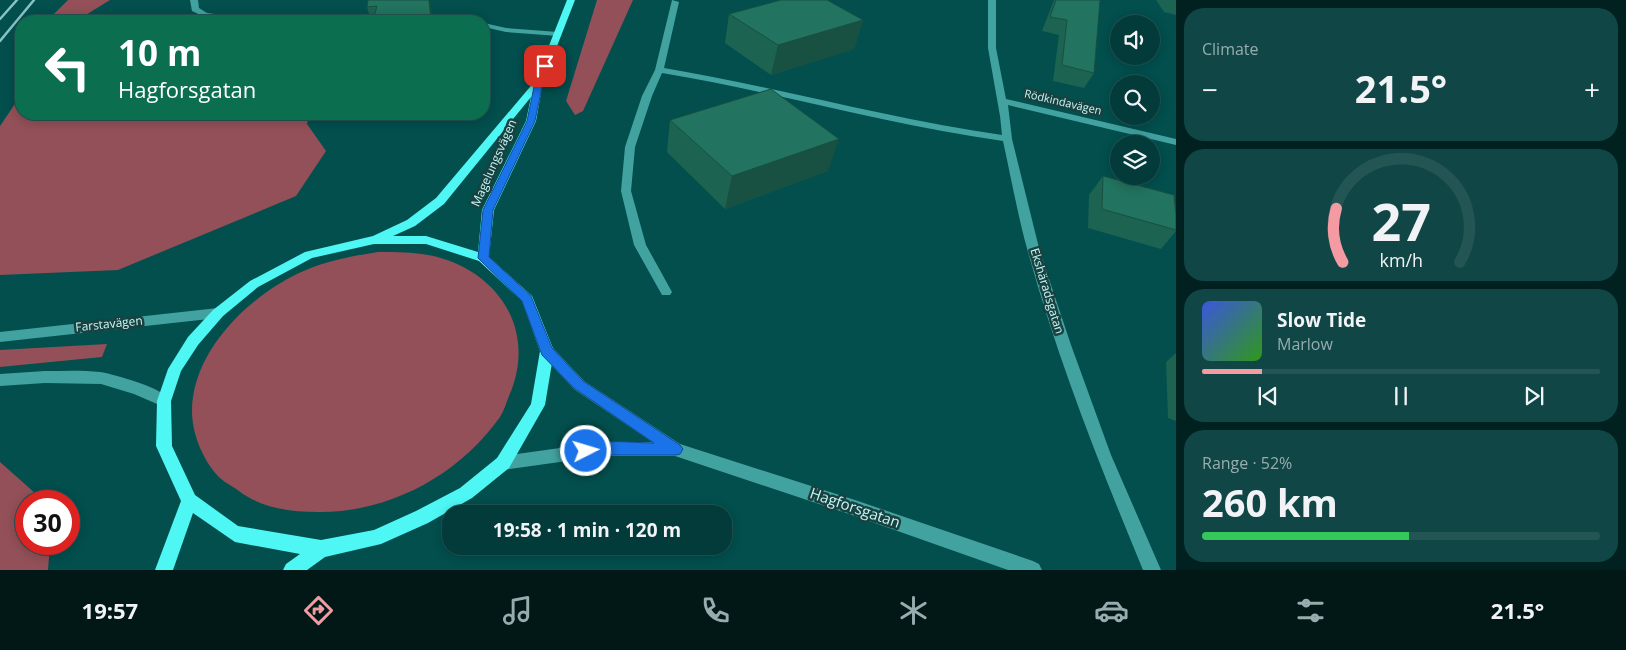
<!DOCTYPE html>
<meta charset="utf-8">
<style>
body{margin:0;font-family:"Open Sans",sans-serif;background:#104645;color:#f1f3f6;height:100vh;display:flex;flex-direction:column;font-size:19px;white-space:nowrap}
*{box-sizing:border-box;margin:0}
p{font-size:16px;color:#96adaf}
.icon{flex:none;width:28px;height:28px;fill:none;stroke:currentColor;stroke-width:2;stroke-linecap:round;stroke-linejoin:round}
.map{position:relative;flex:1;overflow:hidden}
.drawer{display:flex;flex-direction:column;gap:8px;padding:8px;background:#012020;width:450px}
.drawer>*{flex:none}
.banner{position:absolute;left:15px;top:15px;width:475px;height:105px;border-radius:20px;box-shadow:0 2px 12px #0003,0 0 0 1px #235554;background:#0b6e4f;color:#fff;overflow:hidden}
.fabs{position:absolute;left:1110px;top:15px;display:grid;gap:10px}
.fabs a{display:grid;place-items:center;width:50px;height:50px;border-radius:50%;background:#023b3a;box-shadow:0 2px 12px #0003,0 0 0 1px #235554;font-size:25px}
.speed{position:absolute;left:15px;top:490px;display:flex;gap:10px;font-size:25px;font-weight:700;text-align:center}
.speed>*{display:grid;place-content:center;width:65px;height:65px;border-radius:50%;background:#023b3a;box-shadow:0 2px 12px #0003,0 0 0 1px #235554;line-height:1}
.speed .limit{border:8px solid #d22;background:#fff;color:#111}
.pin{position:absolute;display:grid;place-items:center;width:42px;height:42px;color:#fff;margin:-21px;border-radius:10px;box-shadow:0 2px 8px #0006}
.me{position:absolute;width:55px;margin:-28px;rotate:85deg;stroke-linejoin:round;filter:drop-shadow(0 0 4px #0008)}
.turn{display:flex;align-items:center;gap:18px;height:105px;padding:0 20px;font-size:22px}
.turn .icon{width:65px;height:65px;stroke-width:2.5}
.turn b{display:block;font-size:35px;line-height:42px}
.big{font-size:38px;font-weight:700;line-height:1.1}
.drawer .card{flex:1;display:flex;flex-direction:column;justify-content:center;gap:8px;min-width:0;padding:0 18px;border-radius:20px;background:#104645}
.drawer .dial{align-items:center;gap:0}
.dial svg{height:130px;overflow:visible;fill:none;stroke:#235554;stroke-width:7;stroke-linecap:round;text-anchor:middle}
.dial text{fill:#f1f3f6;stroke:none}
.song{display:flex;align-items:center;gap:15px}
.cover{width:60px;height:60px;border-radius:8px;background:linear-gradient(135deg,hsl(230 70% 55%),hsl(110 70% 35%))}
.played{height:5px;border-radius:2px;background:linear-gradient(90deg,#f49aa3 15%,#235554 15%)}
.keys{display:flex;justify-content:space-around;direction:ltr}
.heat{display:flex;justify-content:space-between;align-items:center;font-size:28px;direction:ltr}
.charge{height:8px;border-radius:4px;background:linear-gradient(90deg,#34c759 52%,#235554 0)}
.trip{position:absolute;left:442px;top:505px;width:290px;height:50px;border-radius:20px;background:#023b3a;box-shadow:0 2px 12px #0003,0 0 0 1px #235554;font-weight:700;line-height:50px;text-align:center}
.tab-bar{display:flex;height:80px;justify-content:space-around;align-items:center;background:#011817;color:#96adaf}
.tab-bar .icon{width:35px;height:35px}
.tab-bar .current{color:#f49aa3}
.tab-bar b{font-size:22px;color:#f1f3f6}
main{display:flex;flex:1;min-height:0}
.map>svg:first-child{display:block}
</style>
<main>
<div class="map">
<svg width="1176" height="570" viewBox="0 0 1176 570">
<rect width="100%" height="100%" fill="#024f4e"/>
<path fill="#935058" d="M68 0H110L76 21H47Z
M597 0H633L583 111 575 115 566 101Z
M21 95V114H309L307 124 326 151 296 196 118 270 0 275V126Z
M378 252C401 252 425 252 447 260 506 281 535 337 509 396 506 403 504 411 500 417 459 475 389 513 318 512 291 512 261 508 239 491 232 486 222 481 217 475 202 458 192 433 192 411 192 349 253 292 306 270 329 260 353 256 378 252Z
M107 344 102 357 0 367V350Z
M0 462 44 501H26V544H50L48 570H0Z"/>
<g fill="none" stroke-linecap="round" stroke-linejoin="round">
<path fill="#42a2a0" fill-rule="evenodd" d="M190 0H198L199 8 207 13 251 19 255 21C235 22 210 21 192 11Z
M672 0 679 2 664 68C777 87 888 119 1002 135L1000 116 988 48V0H996V48L1006 99 1176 139V145L1008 105 1012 139 1040 252 1071 345 1111 455 1161 570H1143C1100 466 1058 361 1028 252 1018 216 1011 178 1003 141 888 125 776 92 662 73L652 96 635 147 631 191 646 245 672 292 670 295H662L634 245 621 191 625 147 642 96 655 70Z
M452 15 473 21H461L452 19Z
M484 23 506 28 558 32 562 34 558 36 506 32 484 27Z
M218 308 223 310 224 313 223 316 218 318 0 342V332Z
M547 346 552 347 584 381 680 444 855 500 1033 561 1039 564 1042 570H1008L855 516 675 456H603L503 470 497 468 495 463 497 458 503 456 603 442H652L574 389 542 355 540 351 542 347Z
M45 371C63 371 82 370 100 372 114 374 166 389 171 401L169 405 164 407 134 394 101 384 45 383 0 386V374Z"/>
<path fill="#4ff7f4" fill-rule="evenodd" d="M567 0H575L543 82 536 121 494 210 489 257 532 296 554 351 545 405 509 468 472 498 428 523 381 544 325 557 307 570H283L286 564 300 554 235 542 193 513 173 570H155L181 501 156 446 157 401 168 369 188 337 213 310 250 281 305 252 373 236 407 220 436 198 535 81ZM531 97 526 121 482 210 478 252 426 236H393L415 226 444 204ZM374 244H426L479 261 522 301 540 351 531 404 497 458 460 488 416 511 374 530 321 540 238 526 195 495 172 446 171 401 181 371 198 345 223 316 258 287 312 258Z"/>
<path stroke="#87c4c3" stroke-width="2.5" d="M0 19 17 0
M0 41 34 0"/>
</g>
<path fill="#1d6352" d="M368 0 433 21H371L367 7Z
M1054 0H1100L1094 73 1084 88 1053 81 1059 35 1042 31Z
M1156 0H1176V15L1164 12Z
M729 14 863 20 854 49 771 75 725 43Z
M371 114H437L373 121Z
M670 120 828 171 725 209 667 152Z
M1103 176 1176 215V231L1161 249 1088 228 1089 195Z
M1176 353V421L1168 418 1166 362Z"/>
<path fill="#185042" d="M429 0H430L433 21H431Z
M863 20 854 49 771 75 778 45Z
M839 139 828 171 725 209 732 176Z"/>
<path fill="#22735f" stroke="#185042" d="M368 0H429L431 21H373L377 6 367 7Z
M781 0H827L863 20 778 45 729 14Z
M1056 0H1100L1094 73 1062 65 1067 20 1050 17Z
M771 89 839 139 732 176 670 120Z
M1103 176 1174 195 1176 215V230L1102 209Z"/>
<path fill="#1a73e8" stroke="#114b97" d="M543 64 549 66 543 82 535 121 493 210 489 257 531 296 552 348 583 381 680 445 683 449 680 454 676 455H602L586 457 581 455 579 451 581 447C603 438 631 443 654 443L574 388 542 355 522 301 478 258 483 210 527 121 535 82Z"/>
<g text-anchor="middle" stroke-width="5" stroke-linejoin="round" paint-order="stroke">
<g font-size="11" fill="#c3f9f7" stroke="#1a4140">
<text transform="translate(1063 102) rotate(13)" y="4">Rödkindavägen</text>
</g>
<g font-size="12" fill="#c3f9f7" stroke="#1a4140">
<text transform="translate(494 163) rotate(-66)" y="4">Magelungsvägen</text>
<text transform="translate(1047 291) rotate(73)" y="4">Ekshäradsgatan</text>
<text transform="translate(109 324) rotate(-6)" y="4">Farstavägen</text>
</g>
<g font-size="15" fill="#c3f9f7" stroke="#1a4140">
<text transform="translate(855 508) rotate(19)" y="5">Hagforsgatan</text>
</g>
</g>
</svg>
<div class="fabs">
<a><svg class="icon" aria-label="sound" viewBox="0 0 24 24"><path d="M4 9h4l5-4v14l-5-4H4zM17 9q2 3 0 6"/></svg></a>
<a><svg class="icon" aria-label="search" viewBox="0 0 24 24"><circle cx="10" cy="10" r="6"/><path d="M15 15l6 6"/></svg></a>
<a><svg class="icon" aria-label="layers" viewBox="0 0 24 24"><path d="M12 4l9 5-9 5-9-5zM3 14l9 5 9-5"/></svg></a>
</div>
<div class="speed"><div class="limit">30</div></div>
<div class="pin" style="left:545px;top:66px;background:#d93025"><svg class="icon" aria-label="arrive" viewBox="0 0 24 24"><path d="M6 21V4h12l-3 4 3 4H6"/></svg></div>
<svg class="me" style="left:586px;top:451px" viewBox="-20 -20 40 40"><circle r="17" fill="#1a73e8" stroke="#fff" stroke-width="3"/><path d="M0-11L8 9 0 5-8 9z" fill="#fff"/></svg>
<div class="trip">19:58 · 1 min · 120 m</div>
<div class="banner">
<div class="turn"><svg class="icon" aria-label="left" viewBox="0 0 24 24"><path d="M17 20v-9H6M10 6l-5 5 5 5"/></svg><div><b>10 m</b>Hagforsgatan</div></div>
</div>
</div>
<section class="drawer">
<div class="card"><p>Climate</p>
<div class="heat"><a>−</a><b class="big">21.5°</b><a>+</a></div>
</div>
<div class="card dial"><svg viewBox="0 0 100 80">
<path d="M14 69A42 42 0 1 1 86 69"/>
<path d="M14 69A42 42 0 0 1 10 36" stroke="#f49aa3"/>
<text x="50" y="56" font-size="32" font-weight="700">27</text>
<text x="50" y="72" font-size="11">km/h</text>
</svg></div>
<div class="card">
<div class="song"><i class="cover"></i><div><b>Slow Tide</b><p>Marlow</p></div></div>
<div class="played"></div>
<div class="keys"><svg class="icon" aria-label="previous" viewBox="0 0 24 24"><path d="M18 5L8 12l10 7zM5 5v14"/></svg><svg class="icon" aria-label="pause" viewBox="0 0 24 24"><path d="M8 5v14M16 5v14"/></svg><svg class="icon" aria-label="next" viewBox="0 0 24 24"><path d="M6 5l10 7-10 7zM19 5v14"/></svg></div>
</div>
<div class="card"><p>Range · 52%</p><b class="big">260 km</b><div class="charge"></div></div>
</section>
</main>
<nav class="tab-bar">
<b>19:57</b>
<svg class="icon current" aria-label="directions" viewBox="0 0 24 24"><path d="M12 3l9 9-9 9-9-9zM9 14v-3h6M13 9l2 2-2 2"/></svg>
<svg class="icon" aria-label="music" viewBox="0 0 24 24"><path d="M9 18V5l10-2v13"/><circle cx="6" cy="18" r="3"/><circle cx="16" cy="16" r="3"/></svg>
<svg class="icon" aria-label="phone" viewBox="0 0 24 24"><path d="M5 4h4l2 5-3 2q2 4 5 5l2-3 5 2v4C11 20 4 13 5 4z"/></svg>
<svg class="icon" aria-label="climate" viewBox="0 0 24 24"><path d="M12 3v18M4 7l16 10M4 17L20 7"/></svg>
<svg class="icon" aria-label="car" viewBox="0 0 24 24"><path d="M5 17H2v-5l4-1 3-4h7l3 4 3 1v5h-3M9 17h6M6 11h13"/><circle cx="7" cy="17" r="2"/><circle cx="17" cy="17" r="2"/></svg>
<svg class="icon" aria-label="filters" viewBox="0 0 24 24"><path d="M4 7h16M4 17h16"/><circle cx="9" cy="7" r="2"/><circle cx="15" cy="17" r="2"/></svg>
<b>21.5°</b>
</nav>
